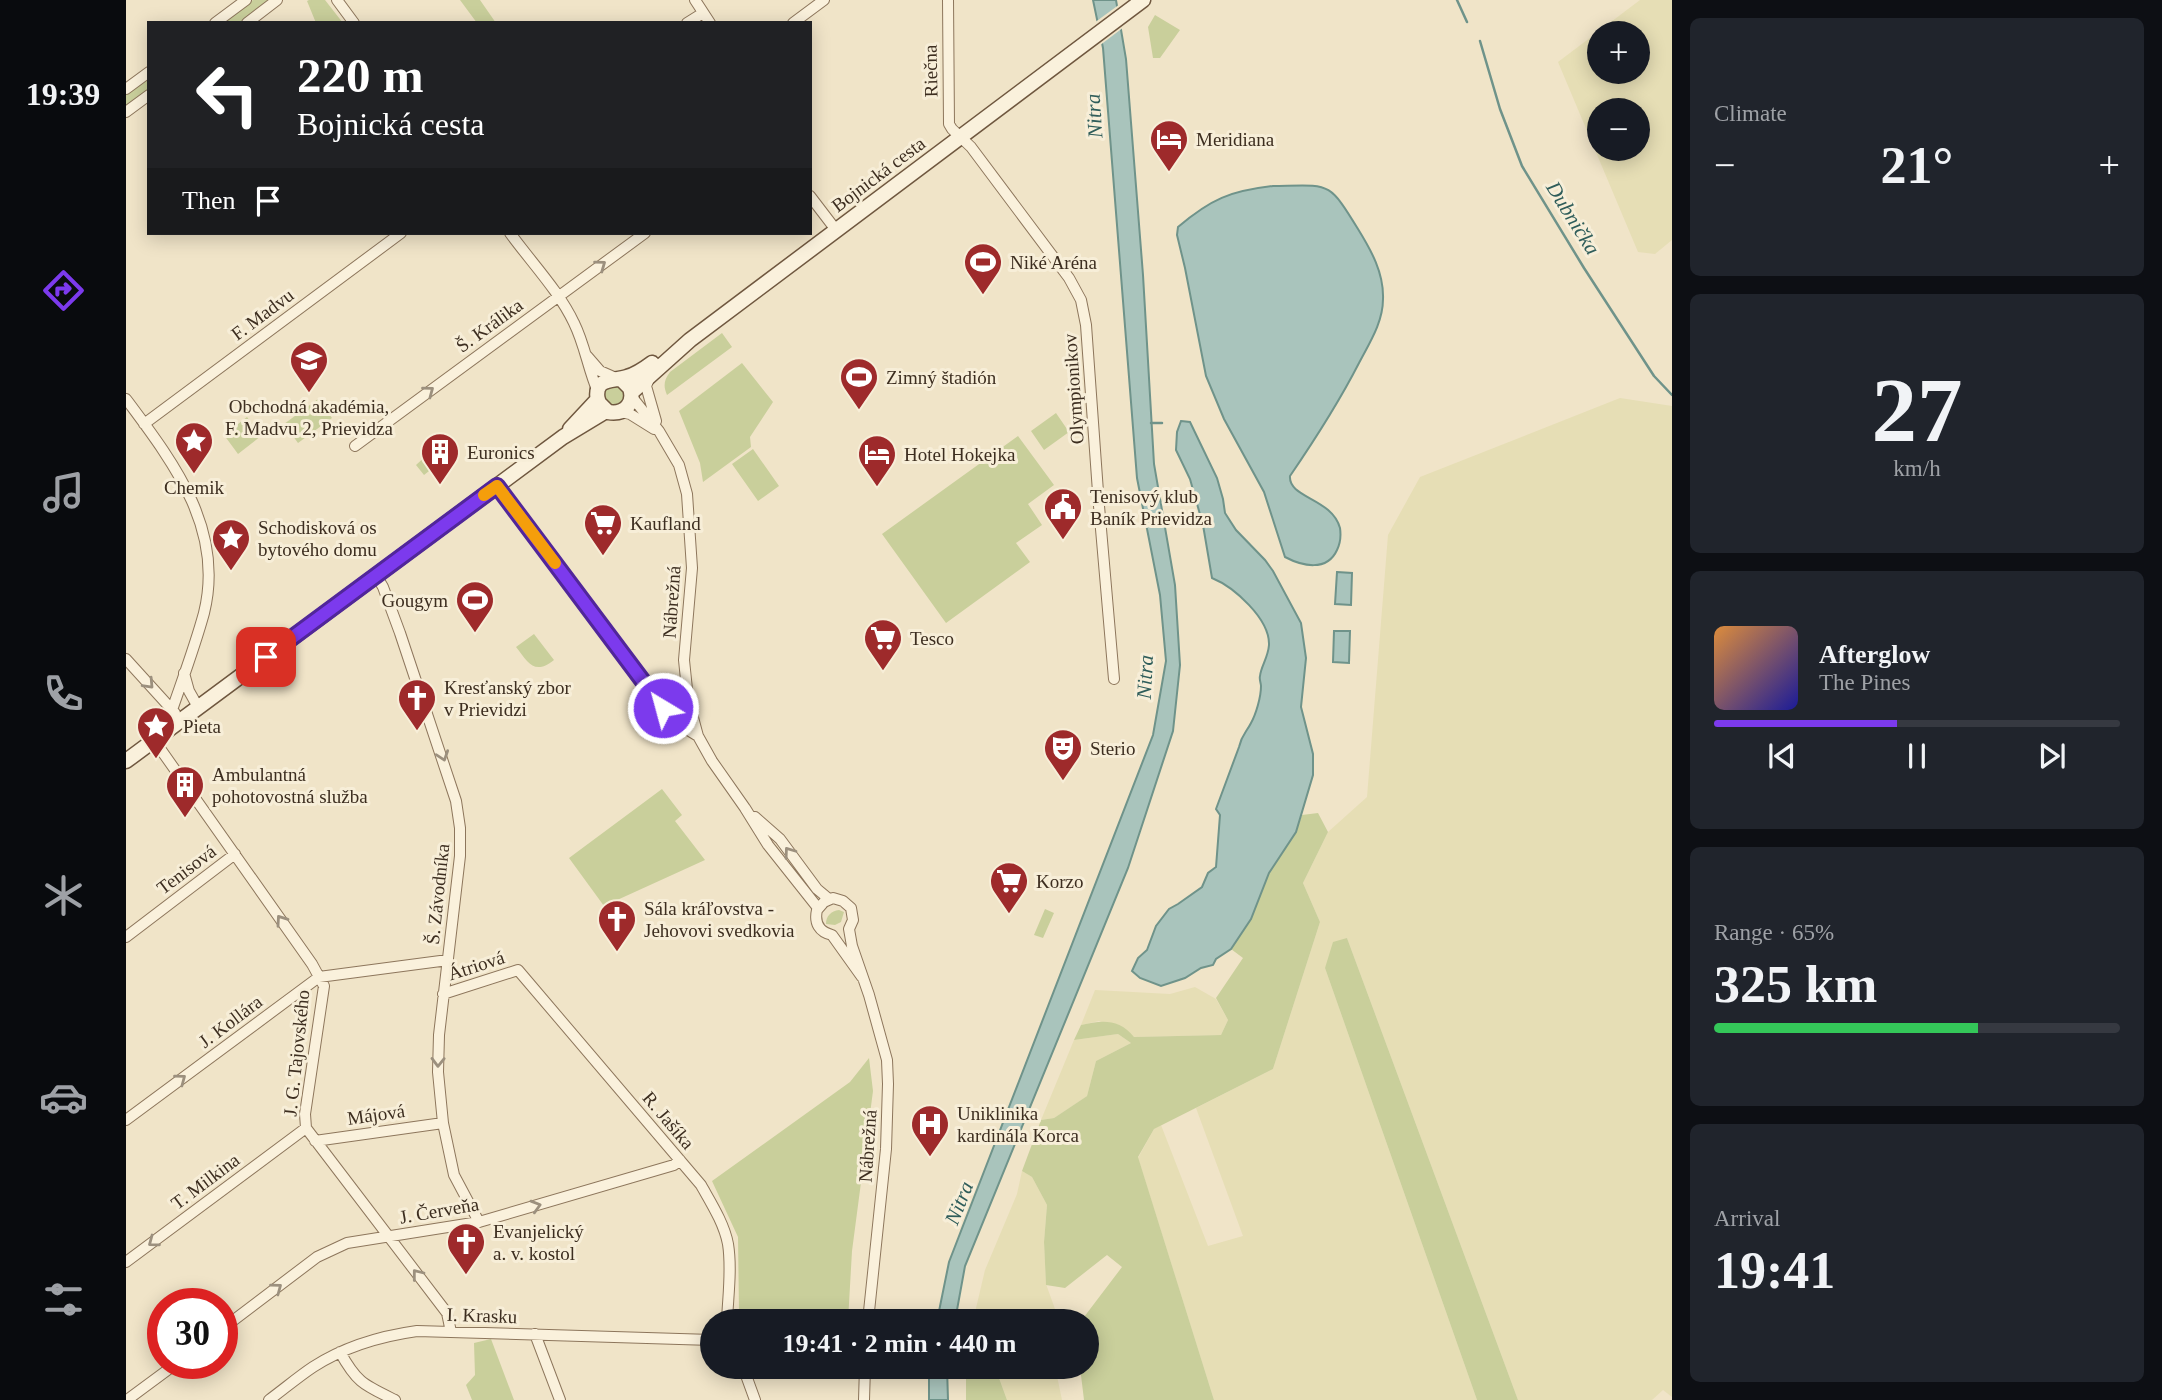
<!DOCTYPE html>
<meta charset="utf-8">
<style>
body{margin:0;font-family:"Times New Roman",serif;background:#20242c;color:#f1f3f6;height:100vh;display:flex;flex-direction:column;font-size:26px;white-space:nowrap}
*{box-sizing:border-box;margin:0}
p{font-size:23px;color:#9ea1a6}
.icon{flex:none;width:38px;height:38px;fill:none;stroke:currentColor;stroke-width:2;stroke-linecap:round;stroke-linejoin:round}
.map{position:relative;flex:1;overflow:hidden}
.panel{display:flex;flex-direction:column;gap:18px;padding:18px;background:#0d0f14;width:490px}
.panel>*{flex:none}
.guide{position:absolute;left:21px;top:21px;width:665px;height:214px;border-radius:0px;box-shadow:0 4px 18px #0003;background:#202124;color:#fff;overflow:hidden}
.tools{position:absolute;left:1461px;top:21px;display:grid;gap:14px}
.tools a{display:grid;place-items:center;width:63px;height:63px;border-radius:50%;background:#171b24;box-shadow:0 4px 18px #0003;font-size:35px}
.speed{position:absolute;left:21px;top:1288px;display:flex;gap:14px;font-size:35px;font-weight:700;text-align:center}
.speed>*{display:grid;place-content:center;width:91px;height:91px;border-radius:50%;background:#171b24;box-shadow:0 4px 18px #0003;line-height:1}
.speed .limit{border:10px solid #d22;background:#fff;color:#111}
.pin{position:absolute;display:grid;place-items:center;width:60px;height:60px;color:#fff;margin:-30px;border-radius:14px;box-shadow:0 4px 10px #0006}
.me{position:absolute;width:77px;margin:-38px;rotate:323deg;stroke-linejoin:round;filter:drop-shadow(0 0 5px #0008)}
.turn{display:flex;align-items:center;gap:24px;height:147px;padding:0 35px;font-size:32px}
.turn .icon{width:91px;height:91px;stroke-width:2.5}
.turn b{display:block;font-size:49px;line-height:60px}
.then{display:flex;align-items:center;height:66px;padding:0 35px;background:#0003;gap:14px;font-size:26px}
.big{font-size:52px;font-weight:800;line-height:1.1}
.panel .widget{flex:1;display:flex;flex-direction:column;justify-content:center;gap:10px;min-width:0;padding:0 24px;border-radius:10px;background:#20242c}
.panel .dial{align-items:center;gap:0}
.dial b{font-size:91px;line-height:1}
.song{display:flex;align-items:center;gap:21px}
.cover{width:84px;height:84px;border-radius:10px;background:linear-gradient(135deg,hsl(30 70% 55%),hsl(240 70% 35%))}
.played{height:7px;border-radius:4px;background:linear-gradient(90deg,#7c3aed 45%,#363941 45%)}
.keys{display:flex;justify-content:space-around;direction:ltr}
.heat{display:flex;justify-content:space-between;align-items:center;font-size:38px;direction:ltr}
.charge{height:10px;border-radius:5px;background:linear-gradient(90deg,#34c759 65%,#363941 0)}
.trip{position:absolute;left:574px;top:1309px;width:399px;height:70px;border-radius:35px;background:#171b24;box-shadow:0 4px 18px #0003;font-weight:800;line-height:70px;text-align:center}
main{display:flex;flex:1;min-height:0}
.tabs{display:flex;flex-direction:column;width:126px;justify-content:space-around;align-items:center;background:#090b0e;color:#9ea1a6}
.tabs .icon{width:49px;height:49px}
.tabs .active{color:#7c3aed}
.tabs b{font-size:32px;color:#f1f3f6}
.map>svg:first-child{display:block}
</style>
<main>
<nav class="tabs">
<b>19:39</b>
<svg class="icon active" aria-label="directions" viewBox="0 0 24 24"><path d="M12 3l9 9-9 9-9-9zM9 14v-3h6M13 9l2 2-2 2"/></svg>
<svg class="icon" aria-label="music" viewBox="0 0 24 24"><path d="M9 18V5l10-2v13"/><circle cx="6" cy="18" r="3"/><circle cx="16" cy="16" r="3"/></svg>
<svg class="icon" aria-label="phone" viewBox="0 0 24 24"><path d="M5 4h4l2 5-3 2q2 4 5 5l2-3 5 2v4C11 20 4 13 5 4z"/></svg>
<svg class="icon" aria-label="climate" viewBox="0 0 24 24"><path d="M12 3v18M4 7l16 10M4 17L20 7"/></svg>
<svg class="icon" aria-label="car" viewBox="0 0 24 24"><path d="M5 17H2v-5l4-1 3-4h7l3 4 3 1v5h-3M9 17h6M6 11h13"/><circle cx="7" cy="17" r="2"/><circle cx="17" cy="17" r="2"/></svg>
<svg class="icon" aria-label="filters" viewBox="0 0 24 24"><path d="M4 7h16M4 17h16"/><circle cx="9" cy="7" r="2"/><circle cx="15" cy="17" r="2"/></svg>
</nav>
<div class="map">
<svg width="1546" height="1400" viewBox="0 0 1546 1400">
<rect width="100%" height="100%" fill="#f0e4c8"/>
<path fill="#e6deb5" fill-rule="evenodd" d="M1514 0H1546V240L1529 254 1512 252 1432 62ZM1474 33H1512V72H1474ZM1512 110V149H1474V110Z
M1494 398 1546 406V1397L1537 1390 1526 1400H1392L1221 938 1199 968 1351 1400H1088L1012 1158 1028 1129 1035 1125 1082 1246 1117 1236 1070 1108 1147 1069 1194 922 1177 883 1202 832 1241 797 1262 535 1294 477Z
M1069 987 1090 999 1102 1020 1095 1035 1008 1037 973 1021 955 1025 969 990 1044 994Z
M992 1034 1005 1043 970 1061 961 1096 928 1118 915 1120 948 1040Z
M896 1171 906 1177 921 1205 918 1242 920 1284 929 1309 917 1311 918 1321H847L859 1270 891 1194Z
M869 1367H943L940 1374 931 1376 936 1400H881Z"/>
<path fill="#c9cf9b" d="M127 0H144L113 23H96Z
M183 0H199L217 23H190L181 1Z
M334 0H354L370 23H351Z
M1029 15 1054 30 1034 58H1027L1022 27Z
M23 77V90L0 106V94Z
M596 333 606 347 541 395C537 386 538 380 544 372Z
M616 363 647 402 624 437 625 447 577 482 574 463 553 411Z
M478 396a10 10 0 1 1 20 0a10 10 0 1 1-20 0Z
M192 399 206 418 172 443 158 424Z
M930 413 943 432 918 450 905 431Z
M121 417 135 436 112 454 98 435Z
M892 436 928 485 902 504 916 525 890 543 904 562 820 623 756 534Z
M627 449 653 486 632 501 606 464Z
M303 453 312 464 298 475 290 465Z
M408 634 428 660C408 676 402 662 390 647Z
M536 789 556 815 549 821 579 860 478 906 443 858Z
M1192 813 1202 832 1177 883 1194 922 1147 1069 1028 1129 1012 1157 1088 1400H958L954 1367H961V1321H955L996 1267 981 1255 939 1288 920 1285 918 1242 921 1205 906 1177 896 1171 915 1120 928 1118 961 1096 970 1061 1005 1043 992 1034 948 1040 955 1025C977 1020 993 1019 1008 1037L1095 1035 1102 1020 1090 998 1117 958 1105 949 1125 919 1143 873 1170 832 1176 815Z
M919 909 928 913 917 938 908 935Z
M713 910 718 912 715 922 709 925 700 924C700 916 705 911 713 910Z
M1221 938 1392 1400H1351L1199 968 1207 942Z
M743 1058 747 1091 726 1251 722 1321H640L613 1312 612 1237 586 1181 724 1082Z
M365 1339 388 1400H346L340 1385 349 1375 348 1343Z
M840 1367H869L881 1400H840Z"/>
<path fill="#a9c4bc" stroke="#6f938a" stroke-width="2" d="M967 0H990L1000 59 1017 275 1028 464 1049 585 1054 665 1047 731 1002 868 839 1266 829 1321H811L823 1262 1027 735 1040 661 1034 595 1011 478 977 48Z
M1147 186C1204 185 1202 180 1232 229 1245 250 1258 273 1257 299 1257 322 1244 342 1233 363 1212 404 1190 438 1164 476 1162 498 1206 498 1214 528 1215 535 1214 544 1211 550 1201 572 1176 566 1159 557L1138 492 1098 419 1080 376 1059 268 1051 235 1052 227C1085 199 1104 191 1147 186Z
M1055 421 1064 422 1091 478 1097 499 1099 513 1110 530 1139 560 1147 571 1175 623 1180 658 1175 707 1187 754V775L1170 832 1143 873 1125 919 1105 949 1090 959 1087 965 1075 968 1059 978 1035 986 1014 978 1006 971 1012 958 1021 950 1030 926 1043 909 1052 904 1076 887 1082 873 1090 867 1094 815 1090 809 1113 747C1116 734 1120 733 1125 723 1130 714 1135 697 1135 686 1135 683 1133 679 1134 676 1135 666 1142 658 1143 645 1144 619 1108 587 1086 578L1077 525 1064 479 1050 450 1051 432Z
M1211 572 1226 573 1225 605 1209 604Z
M1208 631H1224L1223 663 1207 662Z
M803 1367H821L822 1400H803Z"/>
<path fill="#f0e4c8" d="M994 4 998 27 973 46 968 23Z"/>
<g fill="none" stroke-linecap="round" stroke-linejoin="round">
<path stroke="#6f938a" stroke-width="2.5" d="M1331 0 1341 22
M1354 41 1374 109 1396 166 1458 268 1528 376 1546 395
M1025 423H1036"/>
<defs>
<path id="street" d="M211 0 228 23
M569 0 584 23
M822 0 823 124 826 129 845 147 943 278 955 300 960 325 973 506 988 679
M89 23 120 0
M121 23 151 0
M561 23 577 13
M667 23 698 0
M0 89 23 72
M0 112 23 95
M684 196 710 230
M384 233C405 262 433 291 448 323 459 345 462 369 472 392
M461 356 474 371 490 378
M523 379 520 386 530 421
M506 397 533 431 553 465 561 494 566 568 558 660 562 699 572 736 586 761 619 808 642 845 692 908
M0 399C47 462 99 529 78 613 69 646 57 678 46 710
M495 412 504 414 528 429
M18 424 275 233
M229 446 519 233
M371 486 537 708 549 722 572 736
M250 575 257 587 274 633 330 801 334 828V856L313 1035 312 1072 317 1123 328 1175 353 1222
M0 659 49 713
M58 673 63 691 72 707
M528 696 545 692 562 699
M537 708 550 706 562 699
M28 740 186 964 198 986 179 1114 180 1128 321 1313 325 1332
M629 817 654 839 691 889 703 899
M0 937 109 854
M736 977 706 935C693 932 688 923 691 910L698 902 707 898 717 901 725 908 727 920 723 929 726 946 743 995 761 1060 762 1084 760 1149 742 1321
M317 994 392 970 575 1185C585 1203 598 1223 602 1244 606 1269 602 1296 601 1321
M0 1120 193 977 322 960
M189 1141 317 1123
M0 1262 180 1128
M96 1329 191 1257 221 1243 353 1222 548 1165 554 1160
M409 1334 434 1400
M214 1352C231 1383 238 1385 269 1400
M617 1367 629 1400
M1 1400 51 1363
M143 1400C158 1389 172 1377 187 1367 218 1347 255 1336 291 1331L586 1340
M738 1400 739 1367"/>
<path id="secondary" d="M495 379 504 388C509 403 499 415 482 412L472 402C467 376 486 382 501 377 511 374 518 369 526 363
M506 392 564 340 1017 0
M444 429 472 399
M0 761 437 437 480 411"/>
</defs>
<use href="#street" stroke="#8d765c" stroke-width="12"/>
<use href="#secondary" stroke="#6f573f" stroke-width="17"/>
<use href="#street" stroke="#faf1dc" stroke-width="10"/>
<use href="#secondary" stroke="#faf1dc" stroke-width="14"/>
</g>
<defs><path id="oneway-chevron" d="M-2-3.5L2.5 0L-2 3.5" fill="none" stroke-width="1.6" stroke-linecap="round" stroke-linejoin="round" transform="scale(1.75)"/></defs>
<g stroke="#9c907e">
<use href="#oneway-chevron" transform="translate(475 265) rotate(-36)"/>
<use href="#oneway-chevron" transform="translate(303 391) rotate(-37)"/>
<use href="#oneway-chevron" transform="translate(23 684) rotate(47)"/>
<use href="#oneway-chevron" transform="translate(317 756) rotate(71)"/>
<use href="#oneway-chevron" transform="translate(663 852) rotate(-126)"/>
<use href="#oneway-chevron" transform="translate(155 920) rotate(-125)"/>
<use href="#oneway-chevron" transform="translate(312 1062) rotate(91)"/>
<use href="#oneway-chevron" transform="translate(55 1079) rotate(-37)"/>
<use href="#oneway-chevron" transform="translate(410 1206) rotate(-16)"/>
<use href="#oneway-chevron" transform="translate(27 1242) rotate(143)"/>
<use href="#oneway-chevron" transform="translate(291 1274) rotate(-128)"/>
<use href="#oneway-chevron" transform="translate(151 1288) rotate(-37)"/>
</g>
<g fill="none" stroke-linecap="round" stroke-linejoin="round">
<defs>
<path id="route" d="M140 657 371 486 537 708"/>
</defs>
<use href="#route" stroke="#51269a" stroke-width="18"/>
<use href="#route" stroke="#7c3aed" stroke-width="12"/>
<path stroke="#f59e0b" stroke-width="12" d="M358 495 371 486 429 563"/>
</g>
<defs>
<symbol id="hotel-pin" viewBox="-11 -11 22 30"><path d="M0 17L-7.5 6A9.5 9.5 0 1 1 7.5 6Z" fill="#9e2a2b" stroke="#f7eed8"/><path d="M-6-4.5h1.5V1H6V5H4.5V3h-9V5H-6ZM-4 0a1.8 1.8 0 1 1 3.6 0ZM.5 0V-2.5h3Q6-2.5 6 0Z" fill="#fff"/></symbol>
<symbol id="stadium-pin" viewBox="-11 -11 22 30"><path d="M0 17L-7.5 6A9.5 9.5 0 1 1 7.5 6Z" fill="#9e2a2b" stroke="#f7eed8"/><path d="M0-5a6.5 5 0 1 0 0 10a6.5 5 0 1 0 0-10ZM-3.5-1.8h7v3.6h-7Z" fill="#fff"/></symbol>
<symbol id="school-pin" viewBox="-11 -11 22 30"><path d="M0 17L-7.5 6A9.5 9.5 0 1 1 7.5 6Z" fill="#9e2a2b" stroke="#f7eed8"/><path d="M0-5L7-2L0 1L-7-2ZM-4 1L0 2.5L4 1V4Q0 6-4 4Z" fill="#fff"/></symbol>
<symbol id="sight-pin" viewBox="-11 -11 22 30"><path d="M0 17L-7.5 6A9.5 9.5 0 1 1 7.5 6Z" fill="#9e2a2b" stroke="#f7eed8"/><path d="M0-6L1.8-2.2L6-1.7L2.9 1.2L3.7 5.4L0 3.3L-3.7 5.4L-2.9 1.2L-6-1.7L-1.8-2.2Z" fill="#fff"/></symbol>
<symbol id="building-pin" viewBox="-11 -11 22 30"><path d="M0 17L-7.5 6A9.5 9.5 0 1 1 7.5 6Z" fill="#9e2a2b" stroke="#f7eed8"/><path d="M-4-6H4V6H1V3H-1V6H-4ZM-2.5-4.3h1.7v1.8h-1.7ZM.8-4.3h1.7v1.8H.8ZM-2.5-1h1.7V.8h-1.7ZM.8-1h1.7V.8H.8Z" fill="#fff"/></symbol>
<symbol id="civic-pin" viewBox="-11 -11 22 30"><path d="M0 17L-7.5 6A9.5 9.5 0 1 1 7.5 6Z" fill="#9e2a2b" stroke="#f7eed8"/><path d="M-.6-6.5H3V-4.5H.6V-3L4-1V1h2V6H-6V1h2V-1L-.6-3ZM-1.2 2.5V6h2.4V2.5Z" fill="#fff"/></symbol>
<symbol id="supermarket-pin" viewBox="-11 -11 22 30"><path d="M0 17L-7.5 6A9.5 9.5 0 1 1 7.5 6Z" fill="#9e2a2b" stroke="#f7eed8"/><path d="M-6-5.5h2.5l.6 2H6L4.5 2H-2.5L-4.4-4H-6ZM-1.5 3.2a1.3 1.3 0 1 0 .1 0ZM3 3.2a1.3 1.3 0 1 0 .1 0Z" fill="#fff"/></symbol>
<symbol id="church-pin" viewBox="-11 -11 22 30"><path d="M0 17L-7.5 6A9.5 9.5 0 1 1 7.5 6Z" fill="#9e2a2b" stroke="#f7eed8"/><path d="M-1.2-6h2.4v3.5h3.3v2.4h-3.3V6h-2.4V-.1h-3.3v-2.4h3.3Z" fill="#fff"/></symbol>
<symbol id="theatre-pin" viewBox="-11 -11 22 30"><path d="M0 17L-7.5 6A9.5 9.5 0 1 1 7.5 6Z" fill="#9e2a2b" stroke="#f7eed8"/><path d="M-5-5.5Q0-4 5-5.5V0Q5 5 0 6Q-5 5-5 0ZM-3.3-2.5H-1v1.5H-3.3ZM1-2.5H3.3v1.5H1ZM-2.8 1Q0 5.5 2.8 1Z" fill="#fff"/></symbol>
<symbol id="hospital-pin" viewBox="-11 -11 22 30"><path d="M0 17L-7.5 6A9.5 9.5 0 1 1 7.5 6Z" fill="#9e2a2b" stroke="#f7eed8"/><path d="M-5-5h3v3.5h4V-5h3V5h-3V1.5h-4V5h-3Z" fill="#fff"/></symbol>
</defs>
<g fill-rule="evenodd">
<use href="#hotel-pin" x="1021" y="117" width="44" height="60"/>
<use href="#stadium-pin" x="835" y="240" width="44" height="60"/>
<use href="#school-pin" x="161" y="338" width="44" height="60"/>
<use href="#stadium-pin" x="711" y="355" width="44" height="60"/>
<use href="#sight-pin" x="46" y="419" width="44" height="60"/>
<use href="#building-pin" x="292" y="430" width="44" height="60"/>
<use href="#hotel-pin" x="729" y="432" width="44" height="60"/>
<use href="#civic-pin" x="915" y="485" width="44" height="60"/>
<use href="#supermarket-pin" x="455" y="501" width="44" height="60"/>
<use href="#sight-pin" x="83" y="516" width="44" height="60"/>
<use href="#stadium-pin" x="327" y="578" width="44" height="60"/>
<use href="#supermarket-pin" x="735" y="616" width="44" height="60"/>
<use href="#church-pin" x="269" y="676" width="44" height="60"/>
<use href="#sight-pin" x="8" y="704" width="44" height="60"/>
<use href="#theatre-pin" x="915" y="726" width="44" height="60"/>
<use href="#building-pin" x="37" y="763" width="44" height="60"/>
<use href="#supermarket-pin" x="861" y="859" width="44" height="60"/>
<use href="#church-pin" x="469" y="897" width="44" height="60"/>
<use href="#hospital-pin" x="782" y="1102" width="44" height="60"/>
<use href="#church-pin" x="318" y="1220" width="44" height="60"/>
</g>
<g text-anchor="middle" stroke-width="6" stroke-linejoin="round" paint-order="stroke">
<g font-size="19" fill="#3d2e20" stroke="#f7eed8">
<text transform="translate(804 71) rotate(-91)" y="7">Riečna</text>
<text transform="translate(752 174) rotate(-37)" y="7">Bojnická cesta</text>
<text transform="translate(136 314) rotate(-37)" y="7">F. Madvu</text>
<text transform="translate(363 325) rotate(-36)" y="7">Š. Králika</text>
<text transform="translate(947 389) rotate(-94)" y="7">Olympionikov</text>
<text transform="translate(545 602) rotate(-86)" y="7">Nábrežná</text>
<text transform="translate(60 869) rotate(-37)" y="7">Tenisová</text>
<text transform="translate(311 894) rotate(-84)" y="7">Š. Závodníka</text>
<text transform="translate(350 965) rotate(-18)" y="7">Átriová</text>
<text transform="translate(104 1021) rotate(-37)" y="7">J. Kollára</text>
<text transform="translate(170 1053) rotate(-84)" y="7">J. G. Tajovského</text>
<text transform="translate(250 1114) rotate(-8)" y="7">Májová</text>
<text transform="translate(543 1120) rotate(50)" y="7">R. Jašíka</text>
<text transform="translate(741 1146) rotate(-86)" y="7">Nábrežná</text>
<text transform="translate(79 1181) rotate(-37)" y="7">T. Milkina</text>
<text transform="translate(313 1210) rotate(-10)" y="7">J. Červeňa</text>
<text transform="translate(356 1315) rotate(2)" y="7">I. Krasku</text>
</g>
<g font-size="19" fill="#3d2e20" stroke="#f7eed8" text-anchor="start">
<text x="1070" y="146">Meridiana</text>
<text x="884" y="269">Niké Aréna</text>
<text x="760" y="384">Zimný štadión</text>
<text x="183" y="413" text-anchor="middle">Obchodná akadémia,<tspan x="183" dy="22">F. Madvu 2, Prievidza</tspan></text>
<text x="341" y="459">Euronics</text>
<text x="778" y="461">Hotel Hokejka</text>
<text x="68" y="494" text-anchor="middle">Chemik</text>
<text x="964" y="503">Tenisový klub<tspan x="964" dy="22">Baník Prievidza</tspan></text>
<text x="504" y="530">Kaufland</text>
<text x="132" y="534">Schodisková os<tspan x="132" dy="22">bytového domu</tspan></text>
<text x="322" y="607" text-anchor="end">Gougym</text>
<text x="784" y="645">Tesco</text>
<text x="318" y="694">Kresťanský zbor<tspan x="318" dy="22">v Prievidzi</tspan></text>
<text x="57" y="733">Pieta</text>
<text x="964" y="755">Sterio</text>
<text x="86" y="781">Ambulantná<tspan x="86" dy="22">pohotovostná služba</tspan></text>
<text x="910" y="888">Korzo</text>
<text x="518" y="915">Sála kráľovstva -<tspan x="518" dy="22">Jehovovi svedkovia</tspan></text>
<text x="831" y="1120">Uniklinika<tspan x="831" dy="22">kardinála Korca</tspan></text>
<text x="367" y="1238">Evanjelický<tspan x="367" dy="22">a. v. kostol</tspan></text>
</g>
<g font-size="21" font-style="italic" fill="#2f5d5a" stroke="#f7eed8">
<text transform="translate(968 116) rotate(-94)" y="7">Nitra</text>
<text transform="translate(1447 218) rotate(58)" y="7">Dubnička</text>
<text transform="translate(1019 677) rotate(-87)" y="7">Nitra</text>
<text transform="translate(833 1203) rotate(-68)" y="7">Nitra</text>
</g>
</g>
</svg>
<div class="tools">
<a>+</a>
<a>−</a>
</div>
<div class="speed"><div class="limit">30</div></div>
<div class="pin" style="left:140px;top:657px;background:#d93025"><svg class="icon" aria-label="arrive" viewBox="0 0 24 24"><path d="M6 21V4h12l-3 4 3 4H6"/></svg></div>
<svg class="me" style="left:537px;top:708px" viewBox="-20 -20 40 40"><circle r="17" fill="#7c3aed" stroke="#fff" stroke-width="3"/><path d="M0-11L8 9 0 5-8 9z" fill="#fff"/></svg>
<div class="trip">19:41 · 2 min · 440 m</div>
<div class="guide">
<div class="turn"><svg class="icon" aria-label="left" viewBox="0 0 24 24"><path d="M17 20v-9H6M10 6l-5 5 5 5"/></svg><div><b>220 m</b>Bojnická cesta</div></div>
<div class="then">Then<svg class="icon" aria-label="arrive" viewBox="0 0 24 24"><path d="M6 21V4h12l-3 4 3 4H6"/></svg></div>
</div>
</div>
<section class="panel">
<div class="widget"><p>Climate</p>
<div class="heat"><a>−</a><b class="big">21°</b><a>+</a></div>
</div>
<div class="widget dial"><b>27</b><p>km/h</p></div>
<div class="widget">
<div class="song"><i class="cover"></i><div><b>Afterglow</b><p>The Pines</p></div></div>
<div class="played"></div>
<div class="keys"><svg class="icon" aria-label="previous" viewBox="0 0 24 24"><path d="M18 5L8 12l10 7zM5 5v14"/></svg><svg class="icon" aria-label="pause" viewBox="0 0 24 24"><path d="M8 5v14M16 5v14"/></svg><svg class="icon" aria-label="next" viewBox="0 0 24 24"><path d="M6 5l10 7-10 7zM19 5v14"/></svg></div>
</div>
<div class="widget"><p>Range · 65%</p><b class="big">325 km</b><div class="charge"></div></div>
<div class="widget"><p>Arrival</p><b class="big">19:41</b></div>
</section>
</main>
